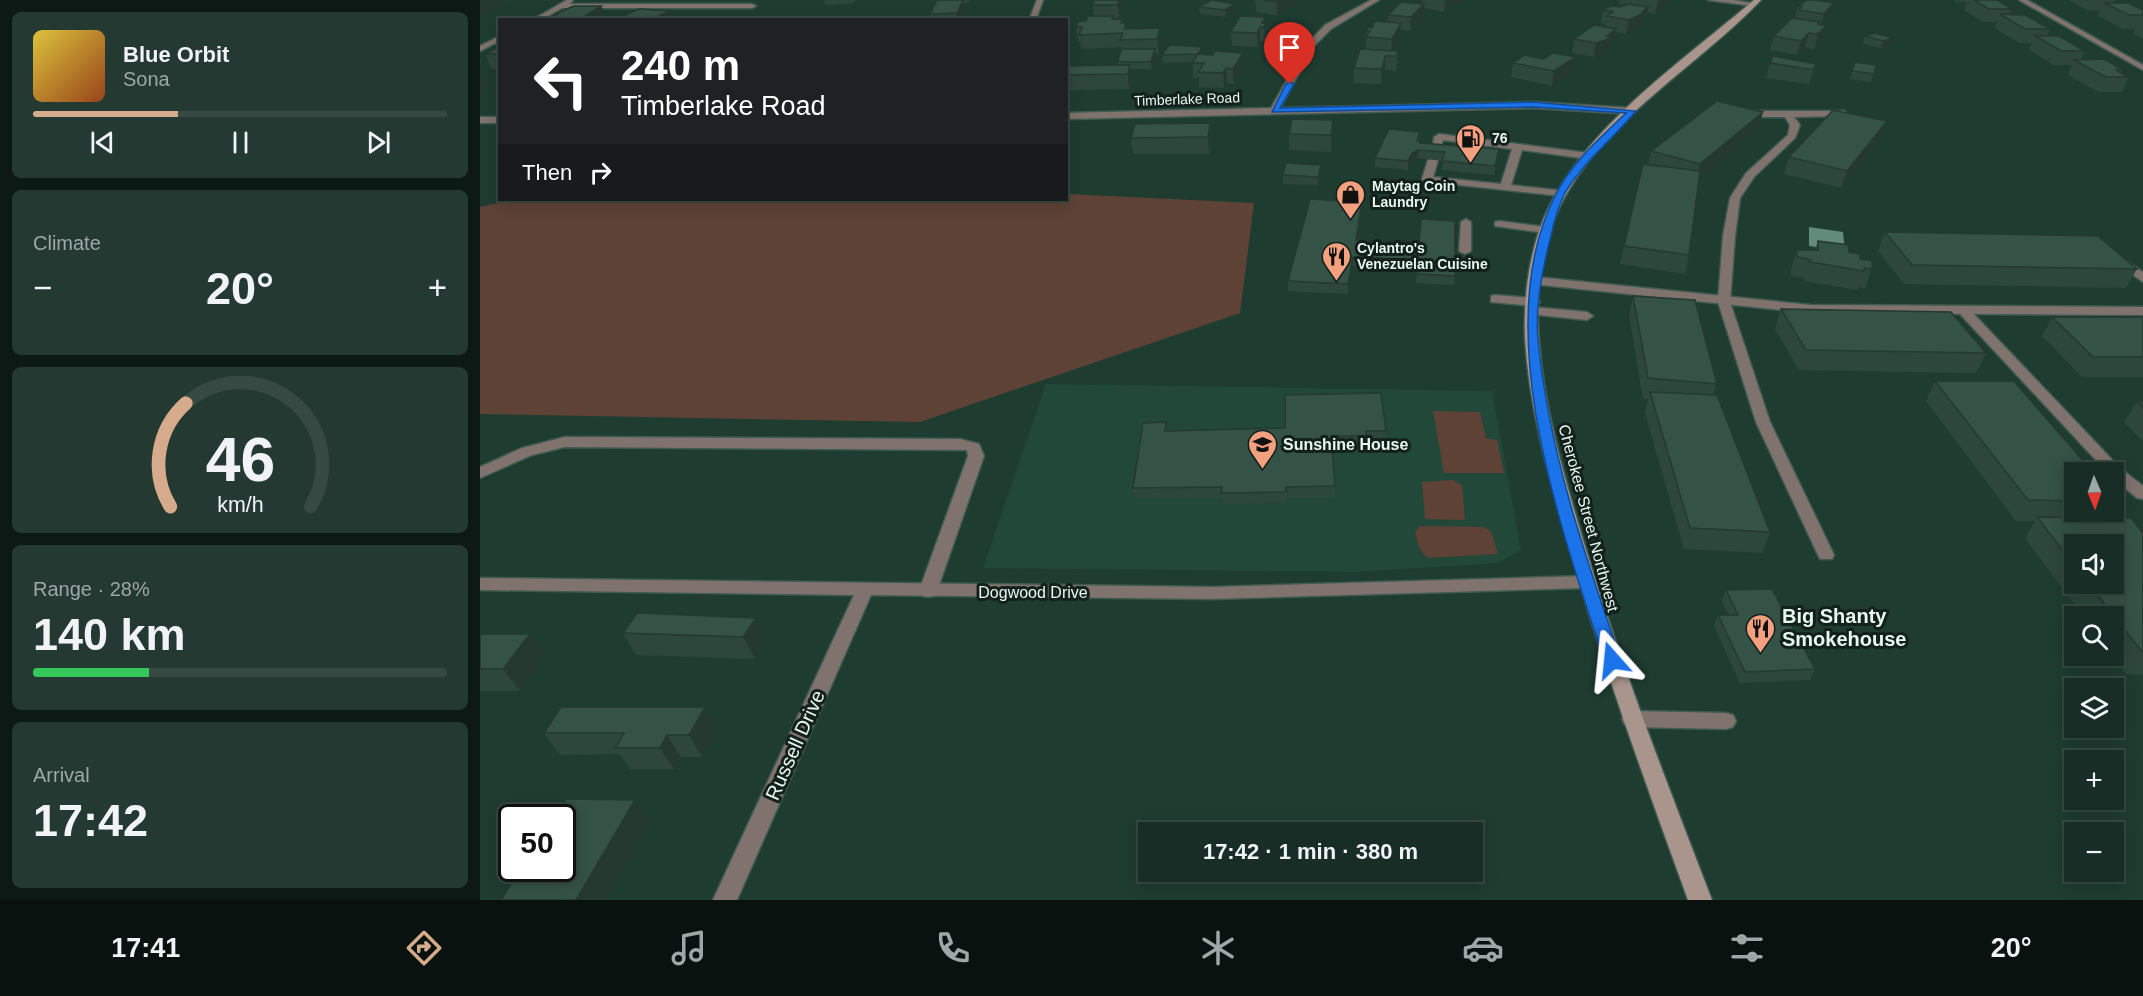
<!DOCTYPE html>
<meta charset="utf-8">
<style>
body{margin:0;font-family:Arial,sans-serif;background:#243932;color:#f1f3f6;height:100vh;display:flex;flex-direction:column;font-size:22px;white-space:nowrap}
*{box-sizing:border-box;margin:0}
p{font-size:20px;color:#9ea8a7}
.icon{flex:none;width:33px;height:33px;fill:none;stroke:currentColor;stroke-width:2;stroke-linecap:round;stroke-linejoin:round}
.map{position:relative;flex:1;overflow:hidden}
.side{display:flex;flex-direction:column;gap:12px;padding:12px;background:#0d1914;width:480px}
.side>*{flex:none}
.guide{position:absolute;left:18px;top:18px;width:570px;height:183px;border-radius:0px;box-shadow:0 3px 15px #0003,0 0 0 2px #364942;background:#202124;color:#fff;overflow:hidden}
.needle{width:39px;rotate:178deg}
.tools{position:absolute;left:1584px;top:462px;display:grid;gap:12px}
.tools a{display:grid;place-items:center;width:60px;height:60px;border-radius:0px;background:#172d25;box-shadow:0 3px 15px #0003,0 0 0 2px #364942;font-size:30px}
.speed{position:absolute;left:18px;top:804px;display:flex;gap:12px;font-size:30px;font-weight:700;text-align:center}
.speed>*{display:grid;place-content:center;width:78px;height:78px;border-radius:50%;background:#172d25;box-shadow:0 3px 15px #0003,0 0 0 2px #364942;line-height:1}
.speed .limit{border:3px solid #111;border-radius:9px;background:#fff;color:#111}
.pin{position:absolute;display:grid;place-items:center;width:51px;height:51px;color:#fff;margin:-62px -26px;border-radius:50% 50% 50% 0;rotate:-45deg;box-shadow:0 0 6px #0007}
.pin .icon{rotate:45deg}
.me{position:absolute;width:66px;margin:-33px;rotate:342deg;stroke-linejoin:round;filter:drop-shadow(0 0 4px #0008)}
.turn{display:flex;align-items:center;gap:21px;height:126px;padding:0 24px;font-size:27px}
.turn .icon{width:78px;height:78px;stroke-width:2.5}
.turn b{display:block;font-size:42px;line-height:51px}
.then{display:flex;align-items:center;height:57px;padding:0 24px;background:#0003;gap:12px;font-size:22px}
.big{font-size:45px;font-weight:800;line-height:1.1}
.side .tile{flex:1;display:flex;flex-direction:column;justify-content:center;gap:9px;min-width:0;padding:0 21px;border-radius:9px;background:#243932}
.side .dial{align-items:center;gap:0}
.dial svg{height:156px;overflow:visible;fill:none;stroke:#364942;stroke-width:7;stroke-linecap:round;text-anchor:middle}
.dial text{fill:#f1f3f6;stroke:none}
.song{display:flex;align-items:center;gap:18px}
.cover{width:72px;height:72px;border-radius:9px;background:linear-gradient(135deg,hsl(50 70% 55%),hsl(20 70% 35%))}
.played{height:6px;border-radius:3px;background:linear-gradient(90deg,#d6ab8b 35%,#364942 35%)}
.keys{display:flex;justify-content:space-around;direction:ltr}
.heat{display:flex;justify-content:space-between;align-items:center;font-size:33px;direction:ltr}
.charge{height:9px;border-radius:4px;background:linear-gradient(90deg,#34c759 28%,#364942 0)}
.trip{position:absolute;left:658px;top:822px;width:345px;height:60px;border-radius:0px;background:#172d25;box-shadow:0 3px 15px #0003,0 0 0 2px #364942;font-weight:800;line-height:60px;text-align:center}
.tabs{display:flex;height:96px;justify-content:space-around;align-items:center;background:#09120f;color:#9ea8a7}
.tabs .icon{width:42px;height:42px}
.tabs .on{color:#d6ab8b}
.tabs b{font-size:27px;color:#f1f3f6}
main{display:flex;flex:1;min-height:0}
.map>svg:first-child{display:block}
</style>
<main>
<section class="side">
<div class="tile">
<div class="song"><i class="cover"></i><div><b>Blue Orbit</b><p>Sona</p></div></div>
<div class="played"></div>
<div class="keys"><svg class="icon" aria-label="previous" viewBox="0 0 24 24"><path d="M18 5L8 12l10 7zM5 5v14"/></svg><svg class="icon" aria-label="pause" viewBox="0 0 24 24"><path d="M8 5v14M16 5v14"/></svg><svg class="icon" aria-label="next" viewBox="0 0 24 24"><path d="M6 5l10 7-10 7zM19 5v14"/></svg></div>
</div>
<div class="tile"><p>Climate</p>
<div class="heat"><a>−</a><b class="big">20°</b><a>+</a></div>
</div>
<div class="tile dial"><svg viewBox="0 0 100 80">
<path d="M14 69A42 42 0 1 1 86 69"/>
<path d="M14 69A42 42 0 0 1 22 16" stroke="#d6ab8b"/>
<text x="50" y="56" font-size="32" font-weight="700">46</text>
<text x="50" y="72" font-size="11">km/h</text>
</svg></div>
<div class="tile"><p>Range · 28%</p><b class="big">140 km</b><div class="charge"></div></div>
<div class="tile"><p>Arrival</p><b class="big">17:42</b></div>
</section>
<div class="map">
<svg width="1663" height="900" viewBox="0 0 1663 900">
<rect width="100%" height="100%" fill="#1f3c31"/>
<path fill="#22483a" d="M566 384 1012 391 1041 550 1018 563 875 572 503 568Z"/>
<path fill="#5e4236" d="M587 194 774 203 760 313 440 422 0 414V207L31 200H586Z
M953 411 1000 412 1006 438 1017 440 1024 473H964Z
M973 480 982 485 985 520 945 519 942 482Z
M940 526 1003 527 1011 531 1018 554 947 558 939 547 935 532Z"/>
<path fill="#638b7a" d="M1329 227 1363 232 1365 251 1329 246Z"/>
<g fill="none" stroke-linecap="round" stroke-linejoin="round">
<defs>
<path id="service" d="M1228 0H1253L1277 4 1273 6Z
M1364 111 1368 114 1367 116 1314 117 1320 125 1315 138 1274 177 1260 198 1255 236 1250 302 1290 422 1354 555 1352 559H1340L1338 555 1276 422 1238 302 1243 236 1250 198 1266 173 1308 135 1310 125 1305 117H1264L1260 114 1264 111Z
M959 134 1108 153 1113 156 1108 159 1042 150 1031 185 1085 191 1086 193 1081 196 943 181 942 179 948 160 953 157 958 160 953 177 1021 184 1032 149 963 140 958 155H952L954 137Z
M986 219 991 222V251L985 254 979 251 981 222Z
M1019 221 1066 227 1072 230 1066 233 1015 226V222Z
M1015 295 1054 298 1060 302 1054 306 1011 302V296Z
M1053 307 1107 312 1113 316 1107 320 1049 314V308Z
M1485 308 1489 309 1640 468 1663 486V499L1657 498 1634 479V472H1627L1481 315V309Z
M85 437 480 439 499 444 504 456 457 591 454 596 448 597 442 596 439 591 488 456 487 450 85 447 52 455 0 478V467L42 448Z
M1152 711 1246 713 1253 715 1256 721 1253 727 1246 729 1152 727 1145 725 1142 719 1145 713Z"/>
<path id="minor" d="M87 0H93L90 4H272L276 6 272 8H82L61 20H52Z
M557 0H563L556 20H549Z
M891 0H899L851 29 834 46 800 108 1053 102 1152 108 1156 111 1152 114 1053 108 586 119V113L791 108 828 43 845 25Z
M1539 0H1547L1663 65V70Z
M20 36V41L0 51V46Z
M0 117H20V123H0Z
M1640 257 1663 272V282L1636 262V258Z
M1056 277 1331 305 1663 307V315L1331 313 1052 284 1050 281Z
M1106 576 1112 578 1115 582 1112 586 1106 588 732 599 391 595 257 900H233L374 595 0 590V578L732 587Z"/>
<path id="secondary" d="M1274 0H1281C1218 66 1134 112 1087 193 1062 235 1055 293 1059 341 1064 409 1084 475 1103 540 1140 662 1186 781 1232 900H1208C1164 779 1120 658 1085 533 1067 470 1049 405 1045 339 1043 295 1050 244 1070 205 1112 122 1205 59 1274 0Z"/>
</defs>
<use href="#service" stroke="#3f5a50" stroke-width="3"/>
<use href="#minor" stroke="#3f5a50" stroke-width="3"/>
<use href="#secondary" stroke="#3f5a50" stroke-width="3"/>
<use href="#service" fill="#80736d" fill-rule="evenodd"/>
<use href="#minor" fill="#80736d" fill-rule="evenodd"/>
<use href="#secondary" fill="#a9958c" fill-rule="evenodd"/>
</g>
<path fill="#2e473c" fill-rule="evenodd" d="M344 0H376L374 3 345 5Z
M457 0H490L488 3H485L486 11 483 20H451L450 14Z
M775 0H820V3L797 15 776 12Z
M942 0H985L964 12 943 8V17L930 31 920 30V37L912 51H918L916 71 905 70 901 84 874 83V68L886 50V31L892 28 908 22V15L941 4Z
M1135 0H1189L1188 5 1175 14 1167 12 1164 26 1146 34 1136 32 1134 43 1130 46 1129 50 1123 55 1114 57 1092 53 1094 39 1125 27 1126 25 1121 24 1123 10 1141 7 1144 5 1139 4 1140 1Z
M1474 0H1517L1532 9 1530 14 1570 29 1567 36 1605 51 1601 60 1642 69 1641 72 1649 77 1642 92H1619L1588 75 1592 65H1574L1549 50 1552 43H1539L1515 28 1517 22H1503L1484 10 1487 2H1476Z
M1588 0H1634L1633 3 1663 10V39L1653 34 1655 29H1643L1618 16 1620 11 1607 10Z
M1354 3 1350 16 1342 25V40L1334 49 1325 47 1317 55 1290 50 1294 36 1315 18 1318 6Z
M643 4 639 18 634 19 643 23 647 29 680 28 681 42 679 53 676 54V57L672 69H650L652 79 649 89 586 90V66L638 65 637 62 642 51 641 47 601 49 600 41H598L596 27 614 16 613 5Z
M719 7 755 11 746 17 720 14Z
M190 11 193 20H141L140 17Z
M785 17V23H786L787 37 785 41H780L778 47 752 46 751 32Z
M1385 36 1413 38 1411 45 1401 48 1383 44Z
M20 46V69H12L5 54Z
M763 53 764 67 754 84 747 83 744 88 719 87V78H713V62L683 63 682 55H733Z
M1063 59 1093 72 1072 86 1031 77 1033 63Z
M1375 62 1396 65 1391 82 1370 79Z
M1290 63 1336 64 1329 84 1286 78Z
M853 120 851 152 809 150V134Z
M1407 121 1402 137 1361 188 1304 174 1309 157Z
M730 123 731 139 729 154H653L651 138Z
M1279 128 1219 178 1209 255 1205 274 1140 264 1144 246 1168 164 1171 151Z
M940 132 939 142 940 143 1019 149 1014 175 962 170 963 161 937 158 931 162 928 170 895 167V158Z
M20 144V154L15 146Z
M841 165V173L838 185 803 184V175Z
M882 211 877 240 939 244 975 276 974 285 936 283 937 270 872 266 868 294 808 291V281Z
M1405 232 1657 269 1646 288 1424 284 1398 251Z
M1338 241 1369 252 1380 259 1392 269 1385 288 1378 287 1377 290 1324 281V278L1311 276V268L1317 250H1335Z
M1153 296 1237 384 1233 395 1290 532 1282 553 1204 549 1165 413 1168 399H1163L1149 315Z
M1301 309 1506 353 1496 373 1319 370 1295 329Z
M1572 317H1663V377H1602L1562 336Z
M1455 381 1594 472V512H1631L1627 518 1663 533V675L1646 674 1632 656H1634V616H1603L1545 538 1555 521H1536L1446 401ZM1594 544 1634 584H1594Z
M1657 401 1663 402V441L1644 422Z
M687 431H906V442H886V446L852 447 855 486V497L806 498 807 503 742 504V498H654L653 488Z
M1246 590 1335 669 1330 680 1260 683 1234 626 1238 615H1249L1242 602Z
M276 618 287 639 275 659 156 655 143 633Z
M0 634H50L65 655 40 691H0Z
M225 707 238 729 222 757H201L194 769H150L140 754 80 755 64 733Z"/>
<path fill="#253931" d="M2 0H21L23 4 3 17 0 11V1Z
M483 0H484L486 11 483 20H478L477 13Z
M639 0H642L643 4 639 18 638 5Z
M801 0H820V3L797 15V2Z
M965 0H985L964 12Z
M1178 0H1189L1188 5 1175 14Z
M1354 3 1350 16 1340 28 1344 14Z
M755 4V11L746 17 745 10Z
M944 4 943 17 930 31 931 17Z
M121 6 127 20H99Z
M1168 7 1164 26 1146 34 1149 20Z
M190 11 193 20H172V19Z
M785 17V26L786 23 787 37 785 41 784 27 782 23Z
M921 23 920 37 911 53 912 39Z
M1346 26 1342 40 1334 49 1338 34Z
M780 27V41L778 47 777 33Z
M680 28 681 42 679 53 677 39Z
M1136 29 1134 43 1130 46 1129 50 1123 55 1114 57 1116 43Z
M1329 33 1325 47 1317 55 1321 41Z
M1413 38 1411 45 1401 48 1403 41Z
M675 49 676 57 672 69 671 62Z
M763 53 764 67 754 84 753 69Z
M905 56V70L901 84 902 69Z
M1096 57 1093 72 1072 86 1074 71Z
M650 65 652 79 649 89 648 74Z
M746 68 747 83 744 88 743 73Z
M4 72 12 87 0 93V74Z
M1283 112 1279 128 1216 181 1220 164Z
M853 120V136L851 152V135Z
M1407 121 1402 137 1361 188 1367 171Z
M730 123 731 139 729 154 728 137Z
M938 150 937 158 931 162 928 170V161L932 153Z
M841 165V173L838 185V177Z
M882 202V211L875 250 876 240Z
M873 257 872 266 868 294V284Z
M276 618 287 639 275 659 263 637Z
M50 634 65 655 40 691 23 669Z
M225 707 238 729 222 757 209 735Z
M187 735 201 757 194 769 180 748Z
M155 800 170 821 126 900H96Z"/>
<path fill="#355246" stroke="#253931" stroke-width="1.5" d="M457 0H483L477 13 450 14Z
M614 0H639L638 5H613Z
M731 0H733L755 4 745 10 719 7Z
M784 0H801L797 2Z
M1327 0H1335L1354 3 1344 14 1319 10 1322 6H1318Z
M1494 0H1517L1532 9H1509Z
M921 2 944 4 931 17 908 15Z
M1624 3H1648L1663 10V15H1649Z
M1147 4 1168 7 1162 12H1166L1149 20 1127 16 1133 12 1123 10 1131 6 1141 7Z
M94 6H121L99 20H67L82 11Z
M159 9 190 11 172 19 140 17Z
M1520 14 1545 15 1570 29H1545Z
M286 16 288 20H253Z
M608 16H633L632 19H642L641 23H646L644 29 680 28 677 39 640 40 643 33 599 35 602 27H596L599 21H606Z
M760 16 785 17 782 23H786L784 27H780L777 33 751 32Z
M1312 18 1340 22 1338 24 1346 26 1338 34 1329 33 1321 41 1294 36Z
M895 21 921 23 912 39 886 37 890 31H886L888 27 892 28Z
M1114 25 1136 29 1127 36H1131L1126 40 1116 43 1094 39Z
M1395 33 1413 38 1403 41 1385 36Z
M1555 36H1579L1605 51H1581Z
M689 45 722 47 718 54 682 55Z
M20 46V54H5Z
M642 49H675L671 62H637Z
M880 49 918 51 916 56H905L902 69 874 68Z
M735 51 763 53 753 69 746 68 743 73 718 72 724 63H712L718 54 733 55Z
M1073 53 1096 57 1074 71 1033 63 1045 55 1063 59Z
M1293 56 1336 64 1333 70 1290 63Z
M1624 59 1642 69 1636 70 1649 77H1626L1594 60Z
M1375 62 1396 65 1394 74 1372 71Z
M650 65 648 74 586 75V66Z
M1237 101 1283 112 1220 164 1171 151Z
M1353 110 1407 121 1367 171 1309 157Z
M812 119 853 120 851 135 809 134Z
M730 123 728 137 651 138 655 124Z
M909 129 940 132 937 140 940 143 1019 149 1015 166 962 161 965 152 938 150 932 153 928 161 895 158Z
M806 163 841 165 838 177 803 175Z
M1163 164 1220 171 1209 255 1144 246Z
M830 199 882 202 876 240 939 244 941 219 975 221V276L937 274 938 260 873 257 868 284 808 281Z
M1405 232 1618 236 1657 269 1432 265Z
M1338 241 1369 245V252L1380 254V259L1392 261V269L1384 268V271L1330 262 1331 260 1317 257V250H1338Z
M1153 296 1215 300 1237 384 1168 378Z
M1301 309 1471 312 1506 353 1326 350Z
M1572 317H1663V357H1613Z
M1455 381H1534L1613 472H1594V501L1548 500Z
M1170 392 1237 395 1290 532 1210 528Z
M901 393 906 431H886V436H851L855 486 806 487V492L741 493 742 487 653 488 663 423 686 422 685 431 805 428V395Z
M1657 401 1663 402V408Z
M1557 517 1651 518 1663 533V653L1609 584H1634V544H1594V565Z
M1292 589 1335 669 1265 672 1238 615H1258L1246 590Z
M157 613 276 618 263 637 143 633Z
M0 634H50L23 669H0Z
M81 707H225L209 735H187L180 748H135L144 733H64Z
M86 799 155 800 96 900H21L41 868H82V818H74Z"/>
<path fill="#1a73e8" stroke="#114b97" stroke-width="1.5" d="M810 82 814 84 800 108 1053 102 1156 111C1133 139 1104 161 1085 193 1078 207 1074 221 1071 236 1063 266 1055 308 1058 339 1068 449 1105 556 1141 660L1138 665H1126L1124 660C1081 528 1008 328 1075 196 1091 163 1120 138 1146 113L1053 107 792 112 806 84Z"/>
<defs>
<symbol id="fuel-pin" viewBox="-11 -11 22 30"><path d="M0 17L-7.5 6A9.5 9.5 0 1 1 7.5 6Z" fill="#f2a07e" stroke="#13201b"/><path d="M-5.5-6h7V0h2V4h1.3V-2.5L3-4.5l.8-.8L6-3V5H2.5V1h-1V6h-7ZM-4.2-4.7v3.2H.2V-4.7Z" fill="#111"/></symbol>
<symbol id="shop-pin" viewBox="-11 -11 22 30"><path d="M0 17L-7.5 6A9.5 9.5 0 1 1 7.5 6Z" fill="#f2a07e" stroke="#13201b"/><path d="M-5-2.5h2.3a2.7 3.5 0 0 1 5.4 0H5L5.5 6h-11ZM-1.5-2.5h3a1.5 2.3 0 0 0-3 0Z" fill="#111"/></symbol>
<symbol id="restaurant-pin" viewBox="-11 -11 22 30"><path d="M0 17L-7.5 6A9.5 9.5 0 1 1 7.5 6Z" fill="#f2a07e" stroke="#13201b"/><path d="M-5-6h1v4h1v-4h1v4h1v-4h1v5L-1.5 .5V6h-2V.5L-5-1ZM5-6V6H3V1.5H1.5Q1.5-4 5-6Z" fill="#111"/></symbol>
<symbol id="school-pin" viewBox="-11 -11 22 30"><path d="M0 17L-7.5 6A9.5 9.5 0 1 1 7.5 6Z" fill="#f2a07e" stroke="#13201b"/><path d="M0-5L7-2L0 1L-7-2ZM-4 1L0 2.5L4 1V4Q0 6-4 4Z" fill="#111"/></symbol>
</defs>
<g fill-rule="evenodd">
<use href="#fuel-pin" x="974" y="122" width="33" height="45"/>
<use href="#shop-pin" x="854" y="178" width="33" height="45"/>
<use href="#restaurant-pin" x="840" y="240" width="33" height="45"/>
<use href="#school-pin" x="766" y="428" width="33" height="45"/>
<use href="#restaurant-pin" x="1264" y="612" width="33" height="45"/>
</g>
<g text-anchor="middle" stroke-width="6" stroke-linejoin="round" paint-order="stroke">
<g font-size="14" fill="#e7f8f0" stroke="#13201b">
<text transform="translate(707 99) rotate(-2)" y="5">Timberlake Road</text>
</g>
<g font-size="14" font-weight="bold" fill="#e7f8f0" stroke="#13201b" text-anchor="start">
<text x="1012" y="143">76</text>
<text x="892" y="191">Maytag Coin<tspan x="892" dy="16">Laundry</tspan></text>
<text x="877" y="253">Cylantro's<tspan x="877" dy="16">Venezuelan Cuisine</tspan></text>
</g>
<g font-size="16" font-weight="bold" fill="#e7f8f0" stroke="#13201b" text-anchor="start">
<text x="803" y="450">Sunshine House</text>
</g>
<g font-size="16" fill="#e7f8f0" stroke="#13201b">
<text transform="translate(1109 518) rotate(75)" y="6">Cherokee Street Northwest</text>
<text x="553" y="598">Dogwood Drive</text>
</g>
<g font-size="20" font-weight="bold" fill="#e7f8f0" stroke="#13201b" text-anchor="start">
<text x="1302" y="623">Big Shanty<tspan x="1302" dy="23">Smokehouse</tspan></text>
</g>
<g font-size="20" fill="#e7f8f0" stroke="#13201b">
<text transform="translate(315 745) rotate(-66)" y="7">Russell Drive</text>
</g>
</g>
</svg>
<div class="tools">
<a><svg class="needle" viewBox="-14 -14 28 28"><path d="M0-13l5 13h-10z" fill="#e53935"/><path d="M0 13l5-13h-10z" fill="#9ea8a7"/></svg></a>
<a><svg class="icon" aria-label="sound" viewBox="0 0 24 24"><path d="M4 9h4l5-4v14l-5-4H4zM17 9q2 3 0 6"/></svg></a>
<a><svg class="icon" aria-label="search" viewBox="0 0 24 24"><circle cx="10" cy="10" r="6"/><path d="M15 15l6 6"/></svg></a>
<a><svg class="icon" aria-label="layers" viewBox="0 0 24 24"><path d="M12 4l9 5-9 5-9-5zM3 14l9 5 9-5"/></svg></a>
<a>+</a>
<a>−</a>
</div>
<div class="speed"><div class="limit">50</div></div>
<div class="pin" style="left:810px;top:84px;background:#d93025"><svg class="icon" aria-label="arrive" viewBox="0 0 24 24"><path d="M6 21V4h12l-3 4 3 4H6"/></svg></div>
<svg class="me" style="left:1132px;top:660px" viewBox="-20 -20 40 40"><path d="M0-17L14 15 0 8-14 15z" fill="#1a73e8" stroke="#fff" stroke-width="4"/></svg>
<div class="trip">17:42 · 1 min · 380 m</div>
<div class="guide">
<div class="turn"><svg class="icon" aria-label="left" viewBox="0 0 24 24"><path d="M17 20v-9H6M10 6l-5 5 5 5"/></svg><div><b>240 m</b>Timberlake Road</div></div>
<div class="then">Then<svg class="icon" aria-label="right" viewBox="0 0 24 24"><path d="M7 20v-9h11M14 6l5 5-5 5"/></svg></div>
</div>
</div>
</main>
<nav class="tabs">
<b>17:41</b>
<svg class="icon on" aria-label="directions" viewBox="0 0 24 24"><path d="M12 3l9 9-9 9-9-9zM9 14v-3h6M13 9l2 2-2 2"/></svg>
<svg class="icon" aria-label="music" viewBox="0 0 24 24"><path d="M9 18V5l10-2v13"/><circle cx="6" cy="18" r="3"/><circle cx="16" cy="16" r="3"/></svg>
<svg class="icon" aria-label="phone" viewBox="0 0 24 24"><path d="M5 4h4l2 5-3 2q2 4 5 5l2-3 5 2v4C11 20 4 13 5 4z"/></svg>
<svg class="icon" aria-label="climate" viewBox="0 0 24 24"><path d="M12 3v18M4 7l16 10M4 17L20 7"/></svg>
<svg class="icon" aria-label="car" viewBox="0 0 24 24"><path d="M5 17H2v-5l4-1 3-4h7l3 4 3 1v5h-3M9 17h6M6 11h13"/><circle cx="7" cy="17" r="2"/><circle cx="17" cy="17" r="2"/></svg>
<svg class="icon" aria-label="filters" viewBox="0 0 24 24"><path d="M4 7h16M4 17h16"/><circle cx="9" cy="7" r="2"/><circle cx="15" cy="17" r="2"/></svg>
<b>20°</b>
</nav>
